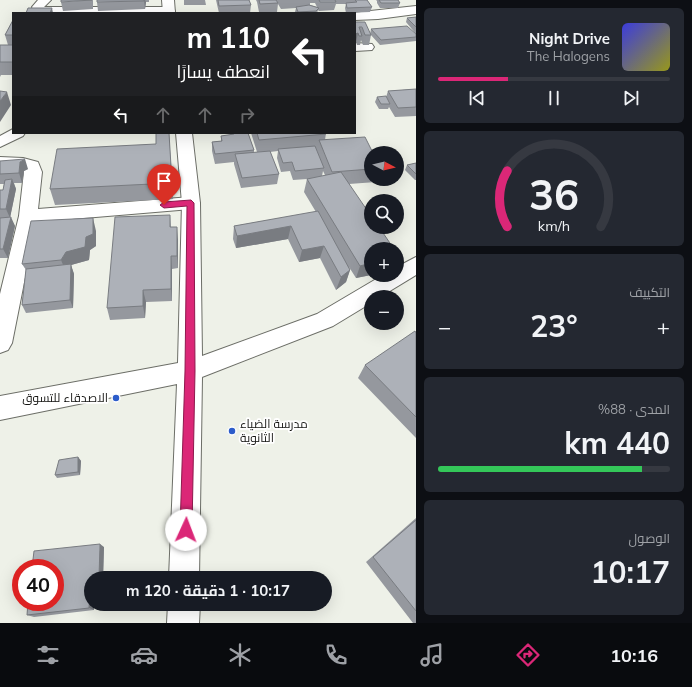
<!DOCTYPE html>
<html lang="ar">
<meta charset="utf-8">
<style>
body{margin:0;font-family:Mulish,Cairo,sans-serif;background:#242831;color:#f1f3f6;direction:rtl;height:100vh;display:flex;flex-direction:column;font-size:15px;white-space:nowrap}
*{box-sizing:border-box;margin:0}
p{font-size:13px;color:#9ea1a6}
.icon{flex:none;width:22px;height:22px;fill:none;stroke:currentColor;stroke-width:2;stroke-linecap:round;stroke-linejoin:round}
.map{position:relative;flex:1;overflow:hidden;direction:ltr}
.sheet{display:flex;flex-direction:column;gap:8px;padding:8px;background:#0d0f14;width:276px}
.sheet>*{flex:none}
.hud{position:absolute;left:12px;top:12px;width:344px;height:122px;border-radius:0px;box-shadow:0 4px 16px #0002;direction:rtl;background:#202124;color:#fff;overflow:hidden}
.needle{width:26px;rotate:97deg}
.controls{position:absolute;left:364px;top:146px;display:grid;gap:8px}
.controls a{display:grid;place-items:center;width:40px;height:40px;border-radius:50%;background:#171b24;box-shadow:0 4px 16px #0002;font-size:20px}
.speed{position:absolute;left:12px;top:559px;display:flex;gap:8px;font-size:20px;font-weight:700;text-align:center}
.speed>*{display:grid;place-content:center;width:52px;height:52px;border-radius:50%;background:#171b24;box-shadow:0 4px 16px #0002;line-height:1}
.speed .limit{border:6px solid #d22;background:#fff;color:#111}
.pin{position:absolute;display:grid;place-items:center;width:34px;height:34px;color:#fff;margin:-41px -17px;border-radius:50% 50% 50% 0;rotate:-45deg;box-shadow:0 0 4px #0007}
.pin .icon{rotate:45deg}
.me{position:absolute;width:44px;margin:-22px;rotate:2deg;stroke-linejoin:round;filter:drop-shadow(0 0 3px #0008)}
.turn{display:flex;align-items:center;gap:14px;height:84px;padding:0 20px;font-size:18px}
.turn .icon{width:52px;height:52px;stroke-width:2.5}
.turn b{display:block;font-size:28px;line-height:34px}
.lanes{display:flex;align-items:center;height:38px;padding:0 20px;background:#0003;justify-content:center;gap:20px;direction:ltr}
.lanes .off{opacity:.35}
.big{font-size:30px;font-weight:700;line-height:1.1}
.sheet .card{flex:1;display:flex;flex-direction:column;justify-content:center;gap:6px;min-width:0;padding:0 14px;border-radius:6px;background:#242831}
.sheet .dial{align-items:center;gap:0}
.dial svg{height:104px;overflow:visible;fill:none;stroke:#363941;stroke-width:7;stroke-linecap:round;text-anchor:middle}
.dial text{fill:#f1f3f6;stroke:none}
.song{display:flex;align-items:center;gap:12px}
.cover{width:48px;height:48px;border-radius:6px;background:linear-gradient(135deg,hsl(240 70% 55%),hsl(60 70% 35%))}
.played{height:4px;border-radius:2px;background:linear-gradient(90deg,#db2777 30%,#363941 30%)}
.keys{display:flex;justify-content:space-around;direction:ltr}
.heat{display:flex;justify-content:space-between;align-items:center;font-size:22px;direction:ltr}
.charge{height:6px;border-radius:3px;background:linear-gradient(90deg,#34c759 88%,#363941 0)}
.trip{position:absolute;left:84px;top:571px;width:248px;height:40px;border-radius:20px;background:#171b24;box-shadow:0 4px 16px #0002;font-weight:700;line-height:40px;text-align:center;direction:rtl}
.dock{display:flex;height:64px;justify-content:space-around;align-items:center;background:#090b0e;color:#9ea1a6}
.dock .icon{width:28px;height:28px}
.dock .on{color:#db2777}
.dock b{font-size:18px;color:#f1f3f6}
main{display:flex;flex:1;min-height:0}
.map>svg:first-child{display:block}
</style>
<main>
<section class="sheet">
<div class="card">
<div class="song"><i class="cover"></i><div><b>Night Drive</b><p>The Halogens</p></div></div>
<div class="played"></div>
<div class="keys"><svg class="icon" aria-label="previous" viewBox="0 0 24 24"><path d="M18 5L8 12l10 7zM5 5v14"/></svg><svg class="icon" aria-label="pause" viewBox="0 0 24 24"><path d="M8 5v14M16 5v14"/></svg><svg class="icon" aria-label="next" viewBox="0 0 24 24"><path d="M6 5l10 7-10 7zM19 5v14"/></svg></div>
</div>
<div class="card dial"><svg viewBox="0 0 100 80">
<path d="M14 69A42 42 0 1 1 86 69"/>
<path d="M14 69A42 42 0 0 1 14 26" stroke="#db2777"/>
<text x="50" y="56" font-size="32" font-weight="700">36</text>
<text x="50" y="72" font-size="11">km/h</text>
</svg></div>
<div class="card"><p>التكييف</p>
<div class="heat"><a>−</a><b class="big">23°</b><a>+</a></div>
</div>
<div class="card"><p>المدى · 88%</p><b class="big">440 km</b><div class="charge"></div></div>
<div class="card"><p>الوصول</p><b class="big">10:17</b></div>
</section>
<div class="map">
<svg width="416" height="623" viewBox="0 0 416 623">
<rect width="100%" height="100%" fill="#eef1e8"/>
<g fill="none" stroke-linecap="round" stroke-linejoin="round">
<defs>
<path id="minor" d="M38 0H51L44 7H169L173 8 175 11 174 13H34L32 7Z
M416 6V14L378 19 355 20V13H352Z
M355 43 372 44 374 47 372 50 355 51Z
M13 129V133H25L23 136 0 147V136Z
M0 157 23 158 38 162 42 172 38 209 191 197 197 199 200 203 197 207 191 209 36 222 12 343 8 350 0 353V294L19 216 24 172V169L21 168 0 167Z"/>
<path id="tertiary" d="M162 0H174L175 13H163Z
M176 133H192L200 203 202 356 317 314 383 275H397V267L416 257V275L380 297H371V303L333 326 202 377 199 578H169L177 384 0 420V396L178 363 182 203Z
M168 604H200L199 623H167Z"/>
</defs>
<use href="#minor" stroke="#6c6e67" stroke-width="2"/>
<use href="#tertiary" stroke="#6c6e67" stroke-width="2"/>
<use href="#minor" fill="#fff" fill-rule="evenodd"/>
<use href="#tertiary" fill="#fff" fill-rule="evenodd"/>
</g>
<path fill="#95989e" fill-rule="evenodd" d="M93 0V9L63 11 61 2Z
M97 0H149V2H146L145 9 98 11 97 2Z
M184 0H205L206 5H184Z
M216 0H249L251 5 250 13H219Z
M256 0H367L372 7 370 12 346 13 345 8 346 4H336L334 10 319 11 318 10 317 13H296L295 12 296 8 281 9 278 4 277 12H259L257 2ZM310 3H315L317 7 310 5Z
M376 0H398L400 3 398 8H380L377 3V1Z
M416 17V34L406 22 407 18Z
M13 20V75H1L0 77V45H8L5 35Z
M355 22 370 34 371 29 416 34V41L380 45 370 34 371 35 369 45H363L361 40 360 45H357L356 42H355Z
M416 89V116L395 117 389 107 388 109H379L375 102 377 97H386L388 91Z
M169 133 173 199 55 205 50 189 156 144Z
M231 133H248L254 150V153L257 152 251 133H326L325 140 371 153V179H377L376 182 349 184 371 249V275L356 278 349 267 350 270 346 282 336 290 320 258 299 262 288 239 236 248 233 239 234 226 316 212 304 192 307 179 293 180 290 171 281 172 277 158 278 151 270 152 279 174 277 184 241 188 234 164V162L215 164 212 151V142L221 141V136L231 135ZM323 171 325 175 322 176Z
M0 161 28 169 24 171 22 183H14L16 189 10 217 15 226 8 258H0V190H3L4 184H0Z
M416 163V180H415L405 170 407 165Z
M170 215 171 227 178 240V268L172 269V301L146 302 145 318 110 320 107 308Z
M96 231V246L90 250 89 260 71 265 74 274 73 308 26 313 22 305 26 270 22 264Z
M416 333V438L358 378 365 365Z
M78 457 81 461 80 475 57 478 55 475Z
M416 518V623H413L366 562Z
M104 547 103 578H91V604H94V610L34 617 27 615Z"/>
<path fill="#797c81" d="M144 0H145L146 2 145 9Z
M52 8 53 13H50Z
M358 33 356 42H355V34Z
M7 92 11 105 0 122V101Z
M25 159 28 169 24 171 22 183 19 173 20 162Z
M12 179 16 189 10 218 6 209Z
M11 217 15 226 8 258 3 249Z
M93 218 96 231V246L90 250 89 260 71 265 74 274 73 308 70 300 66 272 61 260 66 252 86 237Z
M291 226 288 239 236 248 237 236Z
M177 227 178 240V268L177 256Z
M324 246 320 258 299 262 302 250Z
M171 256 172 269V301L171 289Z
M400 257 397 262V258Z
M371 263V275L356 278 360 266Z
M350 270 346 282 336 290 341 277Z
M143 290 146 302 145 318 143 306Z
M78 457 81 461 80 475 78 472Z
M100 544 104 547 103 578H99Z
M90 584 91 585V604H94V610L89 608Z"/>
<path fill="#adb1b8" stroke="#797c81" d="M61 0H92L61 2Z
M97 0H144V1L97 2Z
M218 0H249L251 5 219 6Z
M259 0H276L278 3 260 4Z
M319 0H335L336 2H320Z
M355 0H367L372 7 347 8 346 3 357 2Z
M379 0H398L400 3H381Z
M309 5 319 8 316 11 298 12 296 7Z
M28 8H52L50 13H26Z
M416 17V27L407 18Z
M13 20V35H5Z
M355 22H365L371 35H365L362 27H359L362 36H359L358 33 355 34Z
M407 26 416 34V37L381 40 371 29Z
M0 45H13V62H0Z
M416 89V107L398 108 388 91Z
M0 91 7 92 0 101Z
M386 96 390 104H381L377 97Z
M156 133H169L172 183 50 189 57 149 156 144Z
M233 133H248L254 150 215 154 212 142 222 141 221 136 234 134Z
M257 133H326V134L259 140Z
M365 137 373 153H371V169L332 172 319 140Z
M315 146 324 168 295 171 292 162 283 163 278 149Z
M270 151 279 174 242 178 235 154Z
M25 159 20 162 19 173 0 174V161Z
M416 163V174L407 165Z
M341 172 371 216V227H379L394 249H371V263L360 266 307 179Z
M12 179 6 209H0V190H3L5 180Z
M318 211 350 270 341 277 324 246 302 250 291 226 237 236 234 226Z
M170 215V227H177V256H171V289L143 290V306L107 308 115 217Z
M11 217 3 249H0V218Z
M93 218V234L86 237 85 247 66 252 61 260 22 264 31 221Z
M397 253 400 257 397 258Z
M71 264 70 300 22 305 26 269Z
M415 331 416 333V417L365 365Z
M78 457V472L55 475 59 460Z
M416 520V611L373 557Z
M100 544 99 578H91L89 608 27 615 28 602H55V568H32L34 551Z"/>
<path fill="#db2777" stroke="#8e194d" d="M191 200 194 203 195 371 192 530 190 534 186 536 181 534 180 530 185 371 187 206 164 208 160 205 164 202Z"/>
<g fill="#2c5cca" stroke="#fff" stroke-width="1.5">
<circle cx="116" cy="398" r="4"/>
<circle cx="232" cy="431" r="4"/>
</g>
<g text-anchor="middle" stroke-width="3.5" stroke-linejoin="round" paint-order="stroke">
<g font-size="12" fill="#151513" stroke="#fff" text-anchor="end">
<text x="108" y="402">الاصدقاء للتسوق</text>
<text x="240" y="428" text-anchor="start">مدرسة الضياء<tspan x="240" dy="14">الثانوية</tspan></text>
</g>
</g>
</svg>
<div class="controls">
<a><svg class="needle" viewBox="-14 -14 28 28"><path d="M0-13l5 13h-10z" fill="#e53935"/><path d="M0 13l5-13h-10z" fill="#9ea1a6"/></svg></a>
<a><svg class="icon" aria-label="search" viewBox="0 0 24 24"><circle cx="10" cy="10" r="6"/><path d="M15 15l6 6"/></svg></a>
<a>+</a>
<a>−</a>
</div>
<div class="speed"><div class="limit">40</div></div>
<div class="pin" style="left:164px;top:205px;background:#d93025"><svg class="icon" aria-label="arrive" viewBox="0 0 24 24"><path d="M6 21V4h12l-3 4 3 4H6"/></svg></div>
<svg class="me" style="left:186px;top:530px" viewBox="-20 -20 40 40"><circle r="19" fill="#fff"/><path d="M0-13L10 11 0 6-10 11z" fill="#db2777"/></svg>
<div class="trip">10:17 · 1 دقيقة · 120 m</div>
<div class="hud">
<div class="turn"><svg class="icon" aria-label="left" viewBox="0 0 24 24"><path d="M17 20v-9H6M10 6l-5 5 5 5"/></svg><div><b>110 m</b>انعطف يسارًا</div></div>
<div class="lanes"><svg class="icon" aria-label="left" viewBox="0 0 24 24"><path d="M17 20v-9H6M10 6l-5 5 5 5"/></svg><svg class="icon off" aria-label="ahead" viewBox="0 0 24 24"><path d="M12 20V5M6 11l6-6 6 6"/></svg><svg class="icon off" aria-label="ahead" viewBox="0 0 24 24"><path d="M12 20V5M6 11l6-6 6 6"/></svg><svg class="icon off" aria-label="right" viewBox="0 0 24 24"><path d="M7 20v-9h11M14 6l5 5-5 5"/></svg></div>
</div>
</div>
</main>
<nav class="dock">
<b>10:16</b>
<svg class="icon on" aria-label="directions" viewBox="0 0 24 24"><path d="M12 3l9 9-9 9-9-9zM9 14v-3h6M13 9l2 2-2 2"/></svg>
<svg class="icon" aria-label="music" viewBox="0 0 24 24"><path d="M9 18V5l10-2v13"/><circle cx="6" cy="18" r="3"/><circle cx="16" cy="16" r="3"/></svg>
<svg class="icon" aria-label="phone" viewBox="0 0 24 24"><path d="M5 4h4l2 5-3 2q2 4 5 5l2-3 5 2v4C11 20 4 13 5 4z"/></svg>
<svg class="icon" aria-label="climate" viewBox="0 0 24 24"><path d="M12 3v18M4 7l16 10M4 17L20 7"/></svg>
<svg class="icon" aria-label="car" viewBox="0 0 24 24"><path d="M5 17H2v-5l4-1 3-4h7l3 4 3 1v5h-3M9 17h6M6 11h13"/><circle cx="7" cy="17" r="2"/><circle cx="17" cy="17" r="2"/></svg>
<svg class="icon" aria-label="filters" viewBox="0 0 24 24"><path d="M4 7h16M4 17h16"/><circle cx="9" cy="7" r="2"/><circle cx="15" cy="17" r="2"/></svg>
</nav>
